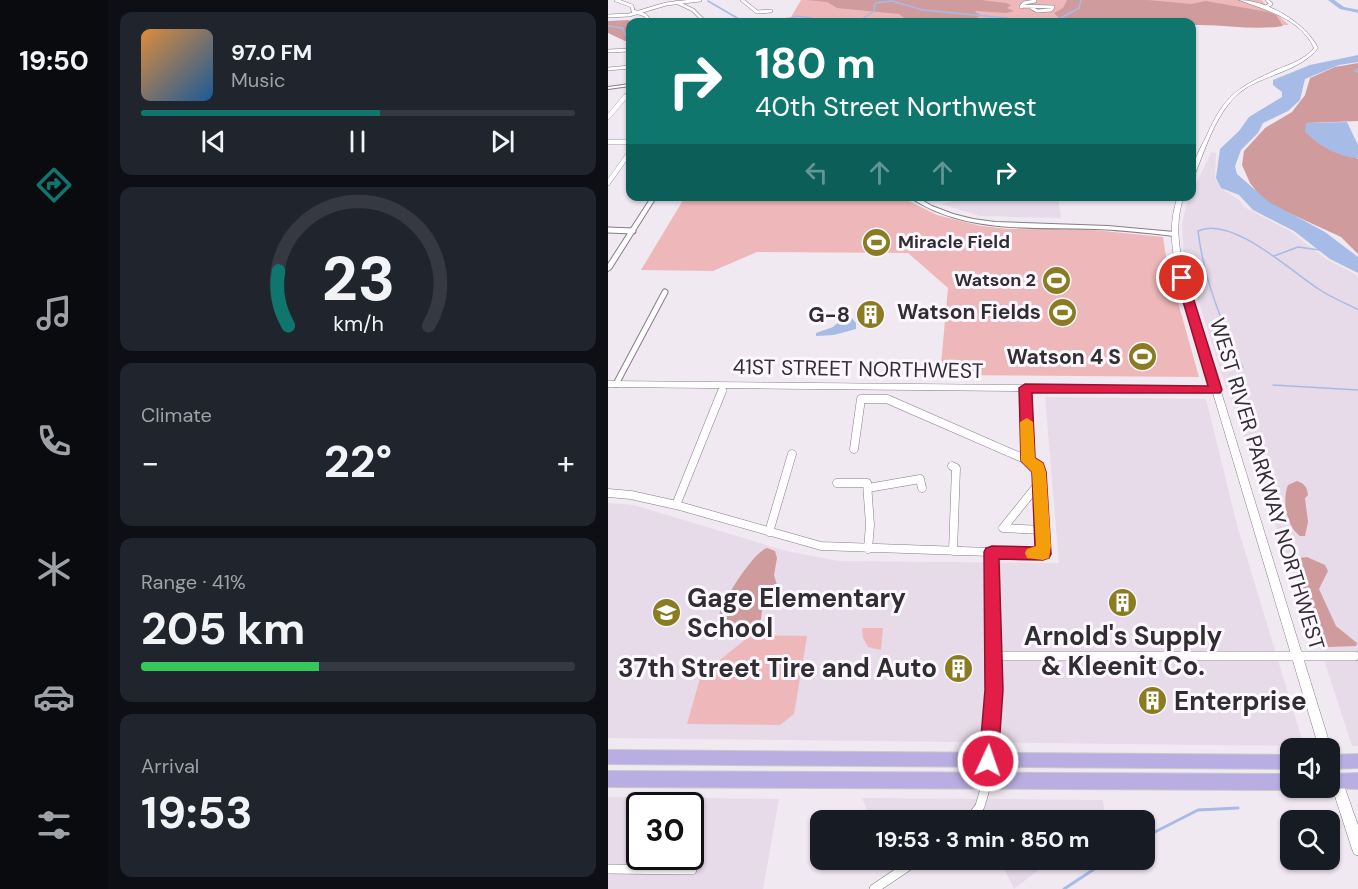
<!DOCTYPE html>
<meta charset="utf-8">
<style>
body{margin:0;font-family:"DM Sans",sans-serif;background:#20242c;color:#f1f3f6;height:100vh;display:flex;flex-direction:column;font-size:22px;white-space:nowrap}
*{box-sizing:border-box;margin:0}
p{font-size:20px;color:#9ea1a6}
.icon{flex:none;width:33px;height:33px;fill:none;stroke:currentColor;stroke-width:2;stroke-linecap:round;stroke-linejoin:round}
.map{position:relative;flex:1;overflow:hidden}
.details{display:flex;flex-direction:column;gap:12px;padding:12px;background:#0d0f14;width:500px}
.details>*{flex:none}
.banner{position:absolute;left:18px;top:18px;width:570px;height:183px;border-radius:12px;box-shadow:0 2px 4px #0004;background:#0f766e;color:#fff;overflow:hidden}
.controls{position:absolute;left:672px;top:738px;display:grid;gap:12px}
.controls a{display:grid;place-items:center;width:60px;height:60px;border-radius:12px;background:#171b24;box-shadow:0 2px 4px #0004;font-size:30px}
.speed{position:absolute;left:18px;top:792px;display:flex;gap:12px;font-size:30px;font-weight:700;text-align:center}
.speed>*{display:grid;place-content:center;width:78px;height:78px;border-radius:50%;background:#171b24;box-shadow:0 2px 4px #0004;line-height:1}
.speed .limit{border:3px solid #111;border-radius:9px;background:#fff;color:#111}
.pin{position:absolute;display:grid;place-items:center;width:51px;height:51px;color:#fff;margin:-26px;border:3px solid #fff;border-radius:50%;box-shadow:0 2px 6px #0007}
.me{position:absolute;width:66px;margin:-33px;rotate:3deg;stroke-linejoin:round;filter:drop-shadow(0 0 4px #0008)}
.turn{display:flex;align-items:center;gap:21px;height:126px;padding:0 30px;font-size:27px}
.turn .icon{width:78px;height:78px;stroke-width:2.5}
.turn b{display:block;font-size:42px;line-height:51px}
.lanes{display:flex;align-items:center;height:57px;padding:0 30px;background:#0003;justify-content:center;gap:30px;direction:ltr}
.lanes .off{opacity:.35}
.big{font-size:45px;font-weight:700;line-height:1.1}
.details .widget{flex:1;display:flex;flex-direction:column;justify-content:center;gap:9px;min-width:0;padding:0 21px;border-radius:12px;background:#20242c}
.details .dial{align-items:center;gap:0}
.dial svg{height:156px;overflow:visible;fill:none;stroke:#363941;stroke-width:7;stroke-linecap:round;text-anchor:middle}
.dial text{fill:#f1f3f6;stroke:none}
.song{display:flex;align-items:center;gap:18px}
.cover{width:72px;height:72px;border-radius:9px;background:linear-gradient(135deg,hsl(30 70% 55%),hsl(210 70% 35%))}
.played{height:6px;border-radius:3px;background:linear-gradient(90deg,#0f766e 55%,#363941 55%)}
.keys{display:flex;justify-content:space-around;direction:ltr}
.heat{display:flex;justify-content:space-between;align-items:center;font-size:33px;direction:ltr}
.charge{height:9px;border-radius:4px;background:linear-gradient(90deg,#34c759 41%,#363941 0)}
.trip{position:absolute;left:202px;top:810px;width:345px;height:60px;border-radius:12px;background:#171b24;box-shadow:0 2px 4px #0004;font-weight:700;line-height:60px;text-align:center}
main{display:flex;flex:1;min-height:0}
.tabs{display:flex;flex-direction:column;width:108px;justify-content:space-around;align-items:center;background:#090b0e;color:#9ea1a6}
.tabs .icon{width:42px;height:42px}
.tabs .selected{color:#0f766e}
.tabs b{font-size:27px;color:#f1f3f6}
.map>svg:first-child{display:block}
</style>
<main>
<nav class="tabs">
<b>19:50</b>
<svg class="icon selected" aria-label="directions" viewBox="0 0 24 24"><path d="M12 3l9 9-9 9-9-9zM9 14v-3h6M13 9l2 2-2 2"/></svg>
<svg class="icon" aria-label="music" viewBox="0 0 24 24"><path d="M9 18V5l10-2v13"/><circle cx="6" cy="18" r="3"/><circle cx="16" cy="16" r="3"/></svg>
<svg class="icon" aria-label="phone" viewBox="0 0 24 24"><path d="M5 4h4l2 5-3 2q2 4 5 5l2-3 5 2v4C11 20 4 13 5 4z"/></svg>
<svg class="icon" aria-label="climate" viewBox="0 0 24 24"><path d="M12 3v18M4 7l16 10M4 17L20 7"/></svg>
<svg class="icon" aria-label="car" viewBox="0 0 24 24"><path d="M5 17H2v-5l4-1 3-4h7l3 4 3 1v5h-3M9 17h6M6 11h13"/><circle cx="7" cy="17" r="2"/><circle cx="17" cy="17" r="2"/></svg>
<svg class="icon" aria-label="filters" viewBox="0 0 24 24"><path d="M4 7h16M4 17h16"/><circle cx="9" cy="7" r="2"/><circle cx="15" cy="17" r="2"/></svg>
</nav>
<section class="details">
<div class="widget">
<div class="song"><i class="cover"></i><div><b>97.0 FM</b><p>Music</p></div></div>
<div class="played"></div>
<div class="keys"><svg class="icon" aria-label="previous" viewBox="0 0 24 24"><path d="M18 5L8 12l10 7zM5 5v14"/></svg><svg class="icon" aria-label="pause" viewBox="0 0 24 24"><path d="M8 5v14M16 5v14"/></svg><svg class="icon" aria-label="next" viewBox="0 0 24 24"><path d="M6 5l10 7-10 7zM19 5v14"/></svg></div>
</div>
<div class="widget dial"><svg viewBox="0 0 100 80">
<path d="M14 69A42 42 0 1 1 86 69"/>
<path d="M14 69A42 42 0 0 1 9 41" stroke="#0f766e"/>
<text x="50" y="56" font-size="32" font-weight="700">23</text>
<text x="50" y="72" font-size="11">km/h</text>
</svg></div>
<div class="widget"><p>Climate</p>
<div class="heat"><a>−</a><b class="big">22°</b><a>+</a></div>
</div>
<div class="widget"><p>Range · 41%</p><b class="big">205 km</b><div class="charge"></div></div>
<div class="widget"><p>Arrival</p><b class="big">19:53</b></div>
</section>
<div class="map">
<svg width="751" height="889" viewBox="0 0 751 889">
<rect width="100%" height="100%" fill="#f1e9f2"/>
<path fill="#e7dae9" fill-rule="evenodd" d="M603 152 608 153 607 178 613 188 631 200 636 207 682 231 718 259 750 276V746H744L713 651 618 387 576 257 574 224 578 206Z
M362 197H450L453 218 372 216 333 204Z
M437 397 598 399 629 525 696 746 0 738V503L26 505 178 551 231 561 451 563Z
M0 797 171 799 155 889H0ZM32 806H82V856H32Z
M254 798 495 800 497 817 492 820H370L366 816 362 820H263Z
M392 860H443L406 889Z"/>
<path fill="#eeb8ba" d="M193 0H653L681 25 151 22 183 17Z
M77 197H293L329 215 373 226 400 229 486 230 555 237 559 263 591 377 332 375 340 288 300 253 149 252 105 271 33 270Z
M254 628H275L273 650 260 647 255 638Z
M143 635 199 636 186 714 172 725 79 724 93 675Z"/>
<path fill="#d09b9d" d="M199 0H373L398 3 403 5 399 8 406 11 398 13 368 11 367 12 373 15 363 22 347 20 332 22H291L296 18 291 14 229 8 219 2Z
M459 0H540L583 4 598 1 660 12 668 15 675 26C645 31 617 24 587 25L584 22H398L394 20 398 17 413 22 451 18 446 13 455 8Z
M20 20 26 22H22V40L17 41 0 33V21Z
M750 63V121L698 123 750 159V254L733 237 657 202 642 183 634 165 636 151 657 128 684 112 697 95 702 78 727 67Z
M689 481C697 484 699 487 700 495L697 498 700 522 697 536H692C678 526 674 500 680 485Z
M159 548 167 551 169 558 166 575 171 592 167 597H159L155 604 152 625 115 624 110 618C114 602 144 553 159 548Z
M699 557 717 565 720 571 711 589 728 626 749 643 748 646 720 647 715 642 688 571V561L690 558Z"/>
<path fill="#a6bbe5" d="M750 55V62L731 65 697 79 692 100 680 111 655 123 650 133 633 150 627 166 629 174 661 202 717 232 750 257V273L722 259 686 231 645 210 631 195 613 188 608 178 612 149 631 131 641 117 674 97V92L665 85V80L702 65Z
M739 122 750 145V158C730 157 711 146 697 132L698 123Z
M237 317H243L248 323V329L226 335 208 336V333L225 327Z"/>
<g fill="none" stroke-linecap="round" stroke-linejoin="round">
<path stroke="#a6bbe5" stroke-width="1.5" d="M100 1 136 22
M174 22 189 16 203 18 198 22
M231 22 251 21 266 11 267 3 284 1 315 10 399 18 406 22
M430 22 449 20 471 8 473 0
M0 26 15 28 17 35 22 38
M751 68 747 71 751 73
M666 256 690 247 712 250
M635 368C614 324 596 280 590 231 623 215 683 271 709 288 722 297 737 303 751 310
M665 385 751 390"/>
<path stroke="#a6bbe5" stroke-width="3" d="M537 837 590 810 630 808
M456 889 500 860"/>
<path fill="#a6bbe5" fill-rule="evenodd" d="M720 0H726L736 7 751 10V13L732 9Z"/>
<defs>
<path id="minor-far4" d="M8 0 24 6 25 11 37 15 43 22
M134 0 149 12 163 11
M68 2 85 10 97 22
M414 6 445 7 443 10 429 11 424 8
M413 7 416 3 427 1
M658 7 663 4 659 0
M0 16 21 15 58 4 92 0
M0 51 22 50
M0 69 22 67
M15 99 22 91"/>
<path id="minor-far3" d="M0 117 17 97
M0 142H22
M0 183 22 152"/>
<path id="minor-far2" d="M0 230 25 231
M8 384 57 292
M417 388V393
M113 393 116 386"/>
<path id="minor-far1" d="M417 391 420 461
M344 466 348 468 345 551
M432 482 395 528 435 530
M229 483H259L262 525 260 549
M260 488 312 479 314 488
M0 493 23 495 68 505 213 546 435 554 431 472 426 463 279 399H253L246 449
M68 505 114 391
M161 532 184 454
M384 552 385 609"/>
<path id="minor" d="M385 656H747
M362 820 372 806 379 782 386 690 385 607
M0 869 84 870
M266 889 309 860"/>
<path id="tertiary" d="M22 84V86L0 89V87Z
M44 196H49L3 269 0 271V264Z
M300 196H307L324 206 345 214 365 219 387 222 500 226 566 232 569 234 566 236C540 233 514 230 488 229 425 227 354 234 300 196Z"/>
<path id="secondary" d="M631 0C659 0 698 23 710 48 693 70 661 74 638 88 610 106 599 145 587 174L584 176C584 162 592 149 598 137 617 94 629 88 670 69 683 64 697 59 706 48 692 18 659 11 631 0Z
M570 196H576C566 224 571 250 578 278L723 748 722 752V748H711L605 393 0 387V381L603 387C596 363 589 339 582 315 570 276 555 237 570 196Z
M722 757 726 759 728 763 751 828V856L746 854 744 849 722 781Z"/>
<path id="primary" d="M0 750 682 755V769L0 764Z
M751 754V768L722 769V755Z
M0 771 682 774V788H687L682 790 0 787Z
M751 773V789L719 788H722V774Z"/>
</defs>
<use href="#minor-far4" stroke="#847e86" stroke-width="4"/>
<use href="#minor-far3" stroke="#847e86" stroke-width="5"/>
<use href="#minor-far2" stroke="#847e86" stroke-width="7"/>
<use href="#minor-far1" stroke="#847e86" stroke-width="9"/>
<use href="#minor" stroke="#847e86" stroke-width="10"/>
<use href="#tertiary" stroke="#847e86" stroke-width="2"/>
<use href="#secondary" stroke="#847e86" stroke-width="1"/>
<use href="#primary" stroke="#c9c9c9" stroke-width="2"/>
<use href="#minor-far4" stroke="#fff" stroke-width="3"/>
<use href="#minor-far3" stroke="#fff" stroke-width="4.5"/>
<use href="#minor-far2" stroke="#fff" stroke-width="5"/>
<use href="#minor-far1" stroke="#fff" stroke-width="8"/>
<use href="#minor" stroke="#fff" stroke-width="9"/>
<use href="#tertiary" fill="#fff" fill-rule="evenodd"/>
<use href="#secondary" fill="#fff" fill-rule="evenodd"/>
<use href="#primary" fill="#b9aee2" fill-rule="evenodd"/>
</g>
<path fill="#e11d48" stroke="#92132f" stroke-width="1.5" d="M574 275 579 278 614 390 612 393H424L427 458 435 463 438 472 443 554 441 558 435 560 391 559 395 690 390 761 387 767 380 770 373 767 371 761 377 690 376 552 378 548 384 546 427 547 424 472 413 461 411 388 417 384 600 386 568 278Z"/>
<path fill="#f59e0b" d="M419 418 425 422 427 458 435 463 438 472 443 546 441 558 435 560 419 558 417 553 419 549 428 546 424 472 413 461 412 422Z"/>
<defs>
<symbol id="stadium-disc" viewBox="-11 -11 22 22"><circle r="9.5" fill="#8b7c22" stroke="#fdf7ff"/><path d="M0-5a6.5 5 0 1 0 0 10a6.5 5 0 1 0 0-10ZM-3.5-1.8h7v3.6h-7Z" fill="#fff"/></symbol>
<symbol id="building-disc" viewBox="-11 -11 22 22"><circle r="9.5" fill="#8b7c22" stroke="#fdf7ff"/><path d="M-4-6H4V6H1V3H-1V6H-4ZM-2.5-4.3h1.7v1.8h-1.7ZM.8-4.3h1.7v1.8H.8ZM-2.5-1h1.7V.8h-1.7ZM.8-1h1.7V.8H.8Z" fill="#fff"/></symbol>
<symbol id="school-disc" viewBox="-11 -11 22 22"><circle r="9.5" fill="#8b7c22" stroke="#fdf7ff"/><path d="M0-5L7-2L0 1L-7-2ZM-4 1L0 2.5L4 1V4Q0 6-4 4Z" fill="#fff"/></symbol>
</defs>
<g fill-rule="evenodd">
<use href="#stadium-disc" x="252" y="226" width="33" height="33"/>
<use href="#stadium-disc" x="432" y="264" width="33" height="33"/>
<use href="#stadium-disc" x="438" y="296" width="33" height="33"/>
<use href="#building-disc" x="246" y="298" width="33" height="33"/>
<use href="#stadium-disc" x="518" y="340" width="33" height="33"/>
<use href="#building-disc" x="498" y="586" width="33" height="33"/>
<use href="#school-disc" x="42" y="596" width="33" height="33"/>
<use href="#building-disc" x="334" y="652" width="33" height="33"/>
<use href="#building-disc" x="528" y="684" width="33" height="33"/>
</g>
<g text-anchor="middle" stroke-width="6" stroke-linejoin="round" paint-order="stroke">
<g font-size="18" font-weight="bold" fill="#312e31" stroke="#fdf7ff" text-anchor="start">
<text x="290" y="248">Miracle Field</text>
<text x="428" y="286" text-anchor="end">Watson 2</text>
</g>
<g font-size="21" font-weight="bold" fill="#312e31" stroke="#fdf7ff" text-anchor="end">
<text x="433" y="319">Watson Fields</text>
<text x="242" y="322">G-8</text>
<text x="513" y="364">Watson 4 S</text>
</g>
<g font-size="21" fill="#312e31" stroke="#fdf7ff">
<text transform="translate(250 369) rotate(1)" y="7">41ST STREET NORTHWEST</text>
<text transform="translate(659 484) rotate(73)" y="7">WEST RIVER PARKWAY NORTHWEST</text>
</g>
<g font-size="26" font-weight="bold" fill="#312e31" stroke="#fdf7ff" text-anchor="start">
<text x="79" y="607">Gage Elementary<tspan x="79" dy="30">School</tspan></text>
<text x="515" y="645" text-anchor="middle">Arnold's Supply<tspan x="515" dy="30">&amp; Kleenit Co.</tspan></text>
<text x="329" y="677" text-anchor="end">37th Street Tire and Auto</text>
<text x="566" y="710">Enterprise</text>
</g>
</g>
</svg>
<div class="controls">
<a><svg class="icon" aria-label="sound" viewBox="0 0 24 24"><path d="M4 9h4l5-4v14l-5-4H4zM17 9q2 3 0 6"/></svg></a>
<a><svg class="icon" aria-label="search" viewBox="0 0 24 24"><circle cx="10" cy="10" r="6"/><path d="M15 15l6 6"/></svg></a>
</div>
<div class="speed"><div class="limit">30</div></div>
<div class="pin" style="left:574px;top:278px;background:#d93025"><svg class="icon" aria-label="arrive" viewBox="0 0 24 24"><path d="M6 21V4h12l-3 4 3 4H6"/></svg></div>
<svg class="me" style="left:380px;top:761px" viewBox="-20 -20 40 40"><circle r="17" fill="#e11d48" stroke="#fff" stroke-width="3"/><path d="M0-11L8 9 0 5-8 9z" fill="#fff"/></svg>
<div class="trip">19:53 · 3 min · 850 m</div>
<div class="banner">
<div class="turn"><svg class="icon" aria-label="right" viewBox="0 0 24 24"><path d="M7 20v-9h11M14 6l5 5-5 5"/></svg><div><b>180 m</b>40th Street Northwest</div></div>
<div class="lanes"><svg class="icon off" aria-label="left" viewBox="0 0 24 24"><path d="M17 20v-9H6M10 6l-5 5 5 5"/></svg><svg class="icon off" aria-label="ahead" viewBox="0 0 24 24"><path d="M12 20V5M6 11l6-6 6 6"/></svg><svg class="icon off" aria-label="ahead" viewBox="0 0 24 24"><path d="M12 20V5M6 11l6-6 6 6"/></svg><svg class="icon" aria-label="right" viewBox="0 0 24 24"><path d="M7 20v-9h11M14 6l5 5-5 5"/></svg></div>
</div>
</div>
</main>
